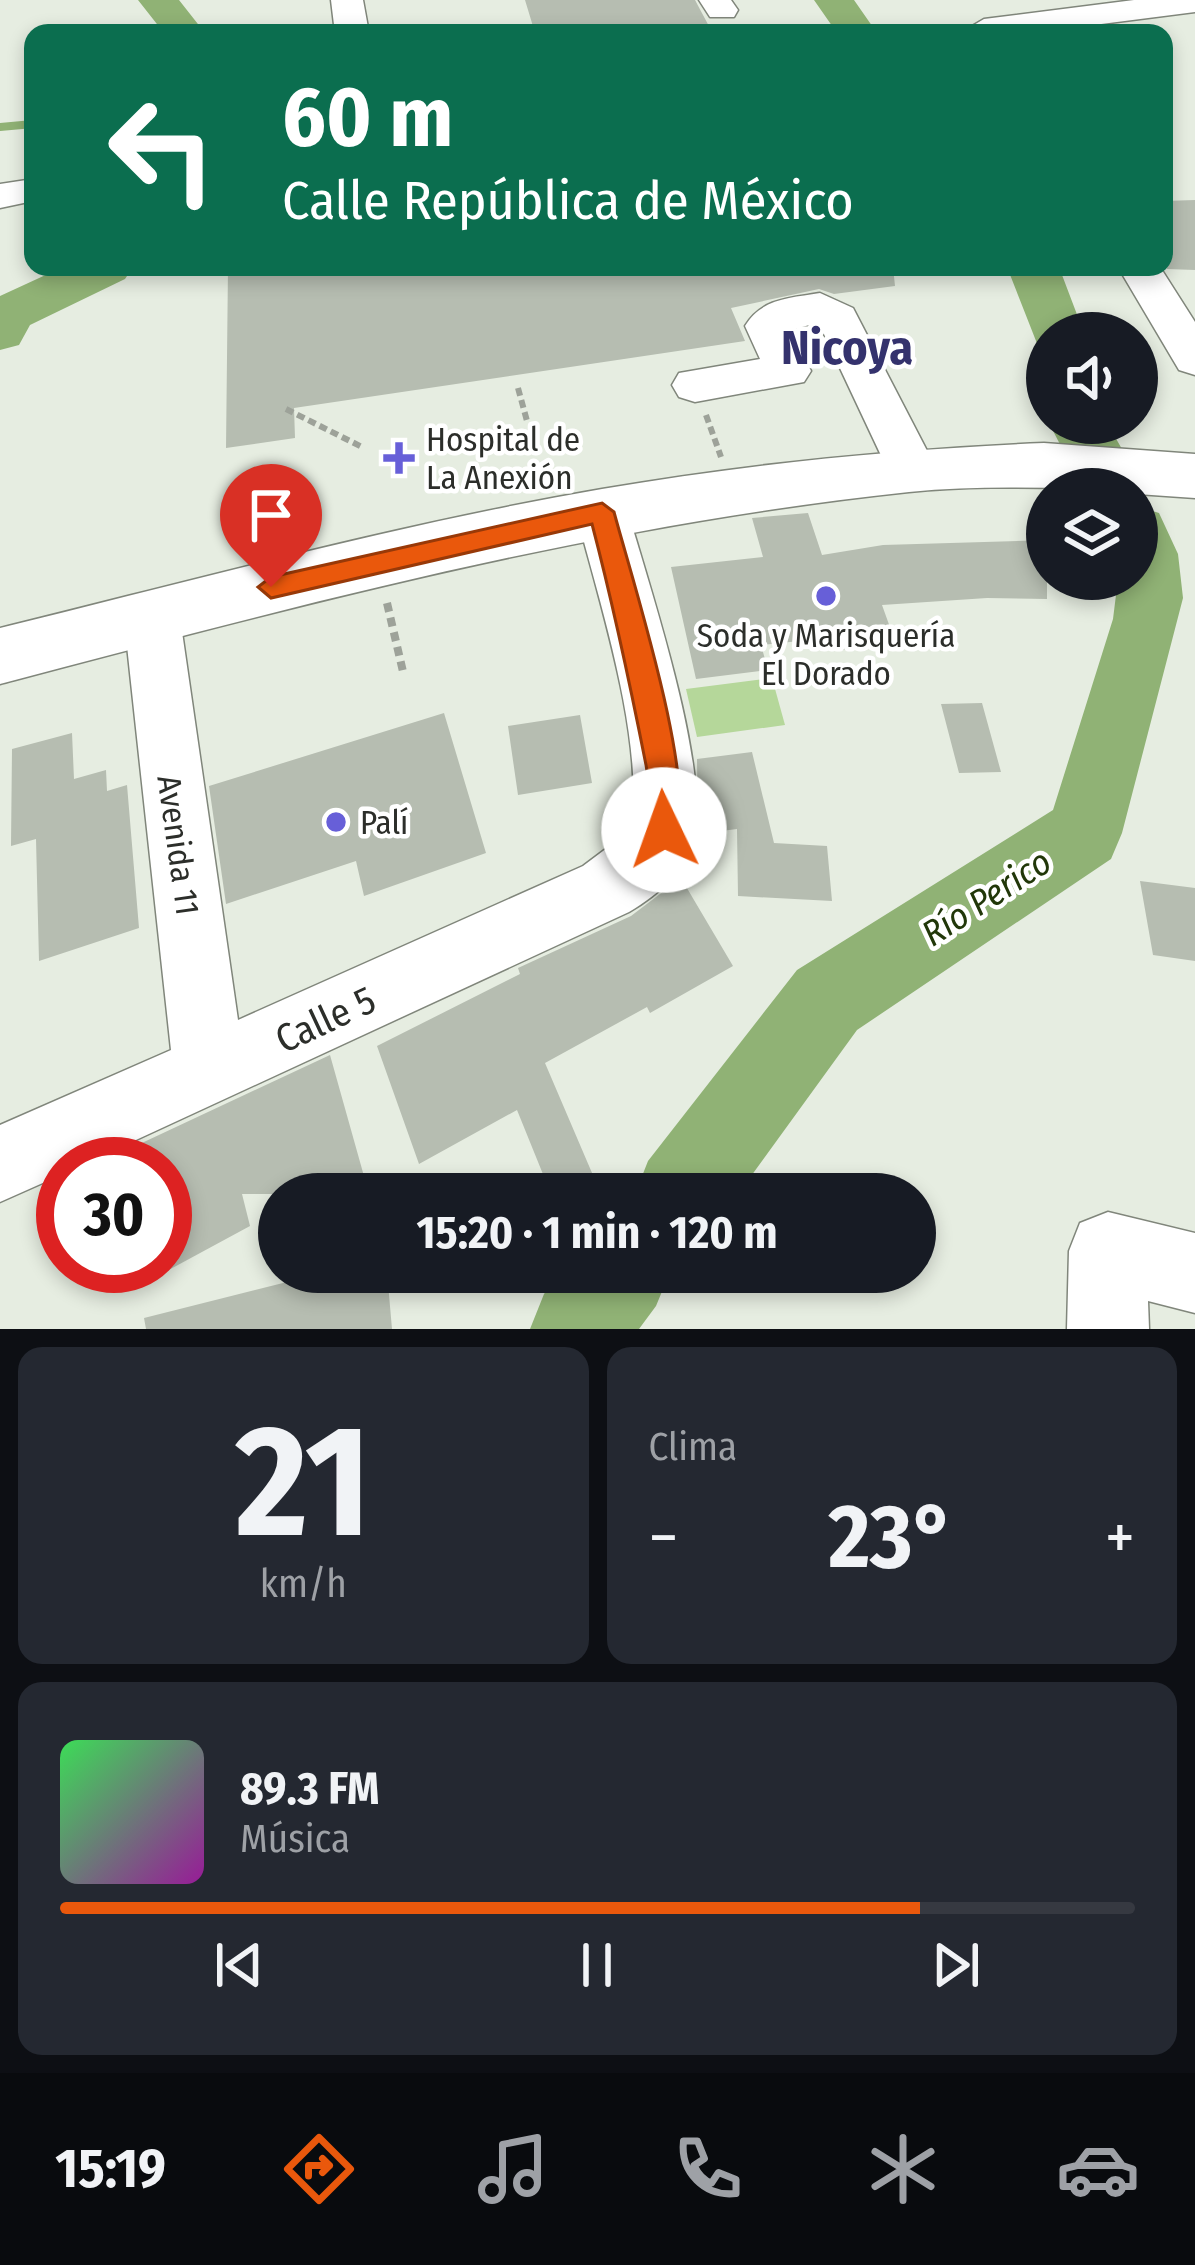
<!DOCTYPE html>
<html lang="es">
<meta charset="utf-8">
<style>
body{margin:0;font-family:"Fira Sans Condensed",sans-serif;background:#242831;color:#f1f3f6;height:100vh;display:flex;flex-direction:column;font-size:45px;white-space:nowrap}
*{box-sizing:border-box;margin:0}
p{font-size:39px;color:#9ea1a6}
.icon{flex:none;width:66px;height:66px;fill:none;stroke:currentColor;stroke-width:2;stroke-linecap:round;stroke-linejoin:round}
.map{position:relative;height:1329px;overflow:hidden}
.drawer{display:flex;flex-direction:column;gap:18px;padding:18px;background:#0d0f14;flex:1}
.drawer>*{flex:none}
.hud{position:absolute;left:24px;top:24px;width:1149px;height:252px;border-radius:24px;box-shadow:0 6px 18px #0003;background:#0b6e4f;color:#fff;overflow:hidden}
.fabs{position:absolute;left:1026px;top:312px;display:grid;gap:24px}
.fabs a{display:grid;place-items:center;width:132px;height:132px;border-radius:50%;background:#171b24;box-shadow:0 6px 18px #0003;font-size:60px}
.speed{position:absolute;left:36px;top:1137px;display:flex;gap:24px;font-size:60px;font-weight:700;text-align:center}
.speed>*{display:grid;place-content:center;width:156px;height:156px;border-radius:50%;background:#171b24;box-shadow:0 6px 18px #0003;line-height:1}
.speed .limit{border:18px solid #d22;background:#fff;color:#111}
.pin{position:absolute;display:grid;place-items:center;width:102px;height:102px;color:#fff;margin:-123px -51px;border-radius:50% 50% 50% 0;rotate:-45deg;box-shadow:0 0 12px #0007}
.pin .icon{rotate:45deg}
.me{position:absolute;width:132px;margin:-66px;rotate:357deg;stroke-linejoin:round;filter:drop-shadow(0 0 9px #0008)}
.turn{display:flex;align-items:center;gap:42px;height:252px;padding:0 60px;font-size:54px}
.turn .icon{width:156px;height:156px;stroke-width:2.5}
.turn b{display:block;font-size:84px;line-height:102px}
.big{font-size:90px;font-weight:700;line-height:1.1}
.drawer .tile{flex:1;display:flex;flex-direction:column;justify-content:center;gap:18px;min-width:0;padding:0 42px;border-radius:24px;background:#242831}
.drawer .dial{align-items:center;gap:0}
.dial b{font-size:156px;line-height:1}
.song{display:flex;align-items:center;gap:36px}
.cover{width:144px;height:144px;border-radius:18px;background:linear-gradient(135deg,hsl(130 70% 55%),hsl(300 70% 35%))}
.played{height:12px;border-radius:6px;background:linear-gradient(90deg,#ea580c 80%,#363941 80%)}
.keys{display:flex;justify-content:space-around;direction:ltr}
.heat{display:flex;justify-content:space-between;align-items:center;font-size:66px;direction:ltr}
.drawer .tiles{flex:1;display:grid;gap:18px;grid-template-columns:1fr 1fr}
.tile:last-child{grid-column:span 2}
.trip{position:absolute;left:258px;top:1173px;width:678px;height:120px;border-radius:60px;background:#171b24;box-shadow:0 6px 18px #0003;font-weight:700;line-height:120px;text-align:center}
.tabs{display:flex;height:192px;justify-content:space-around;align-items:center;background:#090b0e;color:#9ea1a6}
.tabs .icon{width:84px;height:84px}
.tabs .active{color:#ea580c}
.tabs b{font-size:54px;color:#f1f3f6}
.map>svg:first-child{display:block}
</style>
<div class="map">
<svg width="1195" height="1329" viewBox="0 0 1195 1329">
<rect width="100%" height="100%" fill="#e6ede1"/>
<path fill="#b5d79a" d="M772 678 785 725 697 737 686 689Z"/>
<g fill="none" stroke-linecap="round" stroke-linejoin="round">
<path stroke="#90b275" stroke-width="8" d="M0 127 33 124"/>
<path fill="#90b275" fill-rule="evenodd" d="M138 0H179L205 33H164Z
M814 0H854L877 33H837Z
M63 267H133L125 279 30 325 19 345 0 350V296Z
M1007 267H1059L1084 333H1047V349L1038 346Z
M1049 423H1107L1145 489 1137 503V489H1083Z
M1137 506 1159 513 1178 554 1183 598 1122 833 1111 859 857 1030 738 1194H635L648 1161 797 970 1053 810 1113 619 1118 579H1137Z
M561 1272H670L656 1306 639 1329H530L544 1294Z"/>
</g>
<path fill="#b6bdb1" d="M525 0H695L711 30 535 33Z
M1195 200V270L1167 269 1164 201Z
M228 267H893L895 286 834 294 819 289 731 308 745 341 294 408 295 438 226 448Z
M808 513 822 555 883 545 1047 540V599L987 598 882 605 896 644 841 650 837 637 761 645 768 670 696 679 671 567 763 557 752 518Z
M982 703 1001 772 959 773 941 704Z
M444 713 486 853 364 896 356 861 226 904 209 786Z
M580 715 592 783 518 795 508 726Z
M72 733 74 779 106 770 107 791 127 785 139 928 39 961 36 839 11 846 12 749Z
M752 752 774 843 827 846 832 901 738 896 737 829 698 834 697 759Z
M681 878 733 966 650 1013 647 1007 545 1063 601 1194H551L517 1110 419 1164 377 1046 520 974 518 968 631 916Z
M1140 881 1195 888V961L1153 955Z
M330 1055 369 1194H242L250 1226 165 1272V1164H97Z
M306 1272H387L392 1329H146L144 1318 307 1277Z"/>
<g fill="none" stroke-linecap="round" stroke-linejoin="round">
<defs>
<path id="minor" d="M331 0H363L369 33H335Z
M699 0H731L738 10 734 17H710Z
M1134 0H1195V12L1031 33H970L967 29 984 19Z
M33 179V201L0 208V184Z
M1118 267H1160L1195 322V375L1179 370Z
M820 293 853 308 937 470 930 483 912 489 894 483 823 332 813 324 791 330 811 371 804 382 695 402 679 397 672 385 679 373 760 359 745 326C762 298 790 298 820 293Z
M602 492 620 498 628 512C648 582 712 773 693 837 682 873 661 893 629 912L84 1164H63V1174L0 1202V1125L171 1050 124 618 132 602 152 595 172 602 180 618 238 1020 583 866 631 830C645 740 599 601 576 512L584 498Z
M1108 1212 1195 1233V1313L1148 1301 1149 1329H1067L1069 1251 1080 1223Z"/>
<path id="major" d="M1044 443 1195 454V498L1137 494V489C1061 489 985 484 909 492 597 525 302 604 0 684V628C199 579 399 524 602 489 748 464 896 449 1044 443Z"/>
</defs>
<use href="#minor" stroke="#80867b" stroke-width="3"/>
<use href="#major" stroke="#80867b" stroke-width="3"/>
<path stroke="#9da299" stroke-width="6" stroke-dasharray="8 4.5" stroke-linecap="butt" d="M518 388 527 421
M286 409 364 448
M706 415 721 457"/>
<path stroke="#9da299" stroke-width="8" stroke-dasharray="9 6" stroke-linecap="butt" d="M387 603 404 676"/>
<use href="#minor" fill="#fff" fill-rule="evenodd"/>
<use href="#major" fill="#fff" fill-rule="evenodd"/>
</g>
<path fill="#ea580c" stroke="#983908" stroke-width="3" d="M602 503 614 512C631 576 699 786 675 840L664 844 654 840C644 818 651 789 646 765 630 684 613 604 592 524L271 598 258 587 271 577Z"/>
<g fill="#675fd8" stroke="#fff" stroke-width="4.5">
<path d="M393 440h12v12h12v12h-12v12h-12v-12h-12v-12h12z"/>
<circle cx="826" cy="596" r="12"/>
<circle cx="336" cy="822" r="12"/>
</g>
<g text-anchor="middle" stroke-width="9" stroke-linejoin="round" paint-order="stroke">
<g font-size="33" fill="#2c2e2a" stroke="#fff" text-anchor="start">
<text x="426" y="451">Hospital de<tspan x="426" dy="38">La Anexión</tspan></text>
<text x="826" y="647" text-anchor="middle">Soda y Marisquería<tspan x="826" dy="38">El Dorado</tspan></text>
<text x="360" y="834">Palí</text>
</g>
<g font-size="33" fill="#2c2e2a" stroke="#fff">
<text transform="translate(179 845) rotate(82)" y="12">Avenida 11</text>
</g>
<g font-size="36" font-style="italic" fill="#213709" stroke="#fff">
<text transform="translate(986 897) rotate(-33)" y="13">Río Perico</text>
</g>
<g font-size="39" fill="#2c2e2a" stroke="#fff">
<text transform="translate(325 1019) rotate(-25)" y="14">Calle 5</text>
</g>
<g font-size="48" font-weight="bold" fill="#34326d" stroke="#fff">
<text x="847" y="364">Nicoya</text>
</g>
</g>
</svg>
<div class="fabs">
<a><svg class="icon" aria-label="sound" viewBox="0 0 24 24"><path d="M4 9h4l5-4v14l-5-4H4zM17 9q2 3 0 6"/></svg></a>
<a><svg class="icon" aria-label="layers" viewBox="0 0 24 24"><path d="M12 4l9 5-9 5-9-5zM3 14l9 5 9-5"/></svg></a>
</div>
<div class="speed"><div class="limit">30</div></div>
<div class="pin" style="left:271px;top:587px;background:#d93025"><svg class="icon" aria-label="arrive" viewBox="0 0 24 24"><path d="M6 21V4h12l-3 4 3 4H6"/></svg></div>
<svg class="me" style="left:664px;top:830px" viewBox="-20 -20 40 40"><circle r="19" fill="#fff"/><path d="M0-13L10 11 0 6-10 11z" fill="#ea580c"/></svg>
<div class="trip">15:20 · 1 min · 120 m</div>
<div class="hud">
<div class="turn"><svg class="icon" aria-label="left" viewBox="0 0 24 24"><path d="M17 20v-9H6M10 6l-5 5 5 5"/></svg><div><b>60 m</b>Calle República de México</div></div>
</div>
</div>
<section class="drawer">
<div class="tiles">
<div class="tile dial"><b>21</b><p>km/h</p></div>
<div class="tile"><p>Clima</p>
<div class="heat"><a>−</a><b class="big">23°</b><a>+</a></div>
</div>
<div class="tile">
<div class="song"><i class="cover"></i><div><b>89.3 FM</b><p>Música</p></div></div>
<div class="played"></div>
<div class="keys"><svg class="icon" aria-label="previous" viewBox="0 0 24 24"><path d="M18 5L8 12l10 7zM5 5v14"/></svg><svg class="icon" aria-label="pause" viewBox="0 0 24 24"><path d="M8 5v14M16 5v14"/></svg><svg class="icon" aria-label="next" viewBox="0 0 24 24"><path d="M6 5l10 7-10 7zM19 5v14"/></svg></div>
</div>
</div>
</section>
<nav class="tabs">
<b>15:19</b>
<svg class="icon active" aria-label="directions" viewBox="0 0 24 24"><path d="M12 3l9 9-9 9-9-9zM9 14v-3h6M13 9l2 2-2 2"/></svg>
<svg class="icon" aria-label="music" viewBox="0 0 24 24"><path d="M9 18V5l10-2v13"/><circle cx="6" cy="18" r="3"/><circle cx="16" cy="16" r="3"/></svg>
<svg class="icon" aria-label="phone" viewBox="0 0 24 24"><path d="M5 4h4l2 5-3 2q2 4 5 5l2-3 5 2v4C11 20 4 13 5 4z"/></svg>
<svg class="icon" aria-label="climate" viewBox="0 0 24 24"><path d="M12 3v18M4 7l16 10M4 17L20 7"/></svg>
<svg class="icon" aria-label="car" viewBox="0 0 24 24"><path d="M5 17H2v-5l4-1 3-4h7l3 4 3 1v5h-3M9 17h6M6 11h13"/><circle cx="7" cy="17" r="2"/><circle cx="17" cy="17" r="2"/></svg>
</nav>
